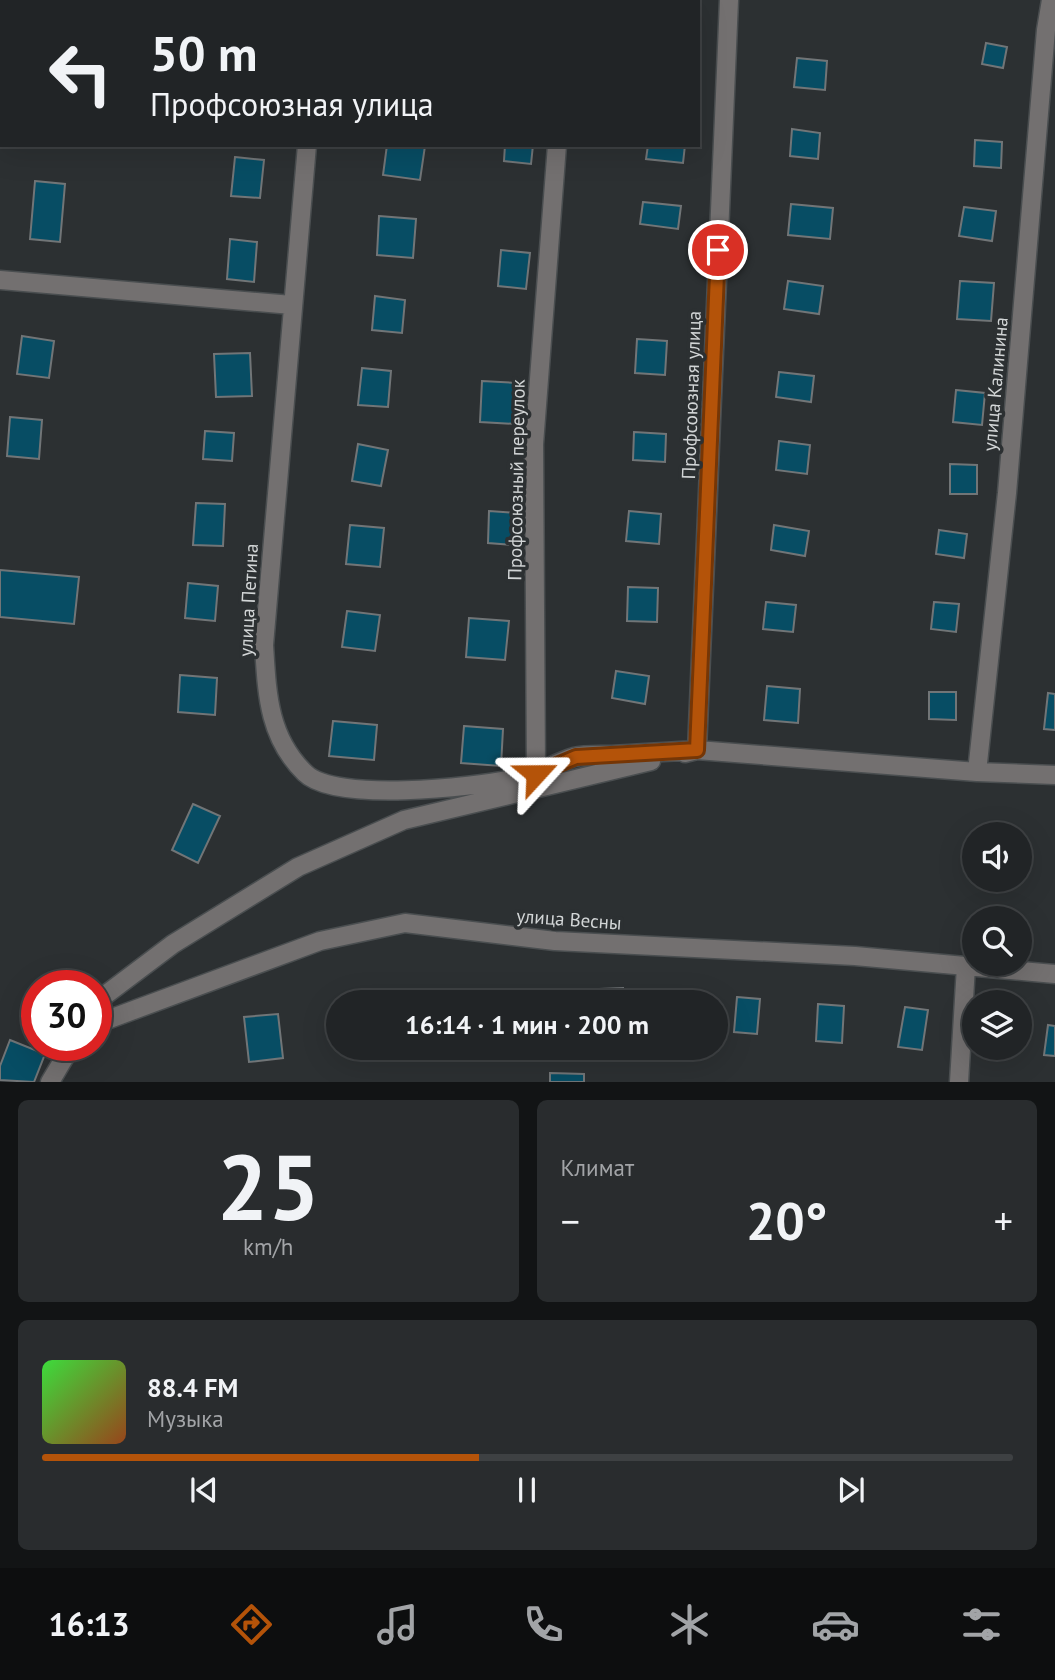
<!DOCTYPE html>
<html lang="ru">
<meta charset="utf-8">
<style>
body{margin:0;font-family:"PT Sans",sans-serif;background:#292c2e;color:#f1f3f6;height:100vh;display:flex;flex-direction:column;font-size:26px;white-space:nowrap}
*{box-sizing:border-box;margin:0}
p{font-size:23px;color:#a2a4a7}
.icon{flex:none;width:38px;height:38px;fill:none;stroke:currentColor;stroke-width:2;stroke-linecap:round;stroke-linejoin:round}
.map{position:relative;height:1082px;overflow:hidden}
.drawer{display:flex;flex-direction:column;gap:18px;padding:18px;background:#121415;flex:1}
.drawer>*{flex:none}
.guide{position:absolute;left:0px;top:0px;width:700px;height:147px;box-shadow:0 7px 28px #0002,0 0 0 2px #3e4143;background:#212426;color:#f1f3f6;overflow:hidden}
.fabs{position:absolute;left:962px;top:822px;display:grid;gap:14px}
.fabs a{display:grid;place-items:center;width:70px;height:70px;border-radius:50%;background:#212426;box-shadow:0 7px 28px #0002,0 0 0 2px #3e4143;font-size:35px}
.speed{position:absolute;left:21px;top:970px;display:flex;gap:14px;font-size:35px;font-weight:700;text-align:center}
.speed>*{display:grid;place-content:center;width:91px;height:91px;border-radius:50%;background:#212426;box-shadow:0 7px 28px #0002,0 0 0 2px #3e4143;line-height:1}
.speed .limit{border:10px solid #d22;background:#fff;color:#111}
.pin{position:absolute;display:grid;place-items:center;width:60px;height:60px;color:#fff;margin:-30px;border:4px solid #fff;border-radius:50%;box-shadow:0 2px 7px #0007}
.me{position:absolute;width:77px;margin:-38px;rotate:66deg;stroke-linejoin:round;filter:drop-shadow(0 0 5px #0008)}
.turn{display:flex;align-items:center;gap:24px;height:147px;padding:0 35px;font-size:32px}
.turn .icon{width:91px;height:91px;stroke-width:2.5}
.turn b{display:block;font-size:49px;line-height:60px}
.big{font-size:52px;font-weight:700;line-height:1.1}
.drawer .tile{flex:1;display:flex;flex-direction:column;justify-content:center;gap:10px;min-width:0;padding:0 24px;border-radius:10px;background:#292c2e}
.drawer .dial{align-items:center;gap:0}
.dial b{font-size:91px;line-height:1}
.song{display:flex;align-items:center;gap:21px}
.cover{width:84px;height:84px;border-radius:10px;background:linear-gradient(135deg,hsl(120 70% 55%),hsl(20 70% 35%))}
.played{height:7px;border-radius:4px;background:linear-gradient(90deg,#b45309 45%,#3e4143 45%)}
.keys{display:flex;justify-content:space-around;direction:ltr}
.heat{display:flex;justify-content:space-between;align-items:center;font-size:38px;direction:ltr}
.drawer .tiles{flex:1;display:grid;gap:18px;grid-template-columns:1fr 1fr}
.tile:last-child{grid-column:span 2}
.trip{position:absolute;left:326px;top:990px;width:402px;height:70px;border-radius:35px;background:#212426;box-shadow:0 7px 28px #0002,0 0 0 2px #3e4143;font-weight:700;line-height:70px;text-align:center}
.menu{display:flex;height:112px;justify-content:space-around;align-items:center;background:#0d0e0f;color:#a2a4a7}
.menu .icon{width:49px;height:49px}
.menu .current{color:#b45309}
.menu b{font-size:32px;color:#f1f3f6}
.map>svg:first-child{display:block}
</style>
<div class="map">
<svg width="1055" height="1082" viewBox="0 0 1055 1082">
<rect width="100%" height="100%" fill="#2c3032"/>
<path fill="#074d64" stroke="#717577" stroke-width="2" d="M986 43 1007 47 1003 68 982 64Z
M797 58 827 61 825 90 794 87Z
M792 129 820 133 818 159 790 156Z
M975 140 1002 142 1001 168 974 166Z
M387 145 425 146 420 180 383 175Z
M505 145H533L531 164 504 161Z
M648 145H685L683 163 646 159Z
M235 157 264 160 260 198 231 196Z
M35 181 65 184 60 242 30 239Z
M643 202 681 206 678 229 640 224Z
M791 204 833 208 830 239 788 235Z
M964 207 996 211 992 241 959 236Z
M379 216 416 219 413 258 377 255Z
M230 239 257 242 254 282 227 279Z
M501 250 530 253 526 289 498 286Z
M788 281 823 286 819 314 784 309Z
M960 281 994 283 991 321 957 319Z
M375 296 405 300 402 333 372 330Z
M22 336 54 341 49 378 17 374Z
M637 339 667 341 665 375 635 373Z
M250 353 252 396 216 397 214 354Z
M362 368 391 371 388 407 358 405Z
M779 372 814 376 811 402 776 397Z
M482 381 518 383 516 424 480 422Z
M956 390 985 393 982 425 953 422Z
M10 417 42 420 39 459 7 456Z
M205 431 234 433 232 461 203 459Z
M634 432 666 434 665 462 633 460Z
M779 441 810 445 807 474 776 470Z
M358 444 388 450 381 486 352 481Z
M950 464 977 465V494H950Z
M196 503 225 504 223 546 193 545Z
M489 511 517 513 515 545 488 543Z
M629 511 661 514 659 544 626 541Z
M350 525 384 528 380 567 346 564Z
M774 525 809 531 805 556 771 550Z
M939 530 967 534 964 558 936 554Z
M0 570 79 577 74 624 0 617Z
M188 583 218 586 215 621 185 618Z
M628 587 658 588 657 622 627 621Z
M766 602 796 605 793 632 763 629Z
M934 602 959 604 956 632 931 629Z
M347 611 380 615 375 651 342 647Z
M469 618 509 621 505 660 466 657Z
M616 671 649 676 645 704 612 698Z
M180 675 217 678 215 715 178 712Z
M767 686 800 689 798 723 764 720Z
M929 692H956V720L929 719Z
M1048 693 1055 694V730L1044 729Z
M333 721 377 725 374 760 329 756Z
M464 726 503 729 501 766 461 763Z
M193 804 220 816 198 863 172 850Z
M623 988V1003H600V989Z
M421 991H445V1003H421Z
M690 996 716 998V1004L689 1003Z
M737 997 760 999 757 1034 734 1032Z
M818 1004 844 1006 842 1043 816 1041Z
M905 1007 928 1010 922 1050 898 1047Z
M278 1014 283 1058 249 1062 244 1017Z
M1048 1025 1055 1026V1056L1044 1055Z
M10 1040 45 1054 34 1082 0 1080V1066Z
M550 1073 584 1074V1082H550Z"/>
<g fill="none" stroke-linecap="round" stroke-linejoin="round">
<defs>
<path id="minor" d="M11 2 12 0
M320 2V0
M568 2V0
M0 80 2 69
M307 145 264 645C267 693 268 737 305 773 335 803 473 787 514 779 536 775 554 763 574 757 586 754 600 755 612 755 640 753 669 752 697 750
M0 280 292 305
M697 750 729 0
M685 753 697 750 977 772 1055 775
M977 772 1007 493 1046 30 1051 0
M536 774 534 444 557 145
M96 1006 100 999 173 944 298 867 404 820 651 761
M96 1024 320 941 405 923 555 941 855 956 1055 974
M50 1082 72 1045
M959 1082 966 966"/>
</defs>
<use href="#minor" stroke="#4a4e50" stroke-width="21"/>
<use href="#minor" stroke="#737070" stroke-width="18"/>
</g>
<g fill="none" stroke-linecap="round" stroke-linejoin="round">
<defs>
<path id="route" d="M536 774 576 757 697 750 718 250"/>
</defs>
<use href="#route" stroke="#753606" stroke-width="18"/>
<use href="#route" stroke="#b45309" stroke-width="12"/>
</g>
<g text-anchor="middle" stroke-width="7" stroke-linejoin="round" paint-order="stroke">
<g font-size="19" fill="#d2d5d6" stroke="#2c3032">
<text transform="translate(995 384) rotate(-85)" y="7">улица Калинина</text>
<text transform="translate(691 395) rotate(-88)" y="7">Профсоюзная улица</text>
<text transform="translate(516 480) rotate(-89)" y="7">Профсоюзный переулок</text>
<text transform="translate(248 600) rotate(-87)" y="7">улица Петина</text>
<text transform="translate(569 919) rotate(4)" y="7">улица Весны</text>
</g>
</g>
</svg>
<div class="fabs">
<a><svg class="icon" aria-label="sound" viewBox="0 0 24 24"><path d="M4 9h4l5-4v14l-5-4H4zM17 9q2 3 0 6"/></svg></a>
<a><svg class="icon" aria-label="search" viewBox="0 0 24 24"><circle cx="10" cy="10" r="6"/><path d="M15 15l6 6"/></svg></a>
<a><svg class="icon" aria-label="layers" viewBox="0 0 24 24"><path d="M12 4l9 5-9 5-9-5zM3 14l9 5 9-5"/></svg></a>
</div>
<div class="speed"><div class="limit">30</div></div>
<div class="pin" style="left:718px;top:250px;background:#d93025"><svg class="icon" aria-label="arrive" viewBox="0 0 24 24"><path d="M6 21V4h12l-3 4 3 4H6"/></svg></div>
<svg class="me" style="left:536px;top:774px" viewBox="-20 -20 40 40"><path d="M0-17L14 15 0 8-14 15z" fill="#b45309" stroke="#fff" stroke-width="4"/></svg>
<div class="trip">16:14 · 1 мин · 200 m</div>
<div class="guide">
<div class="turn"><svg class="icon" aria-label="left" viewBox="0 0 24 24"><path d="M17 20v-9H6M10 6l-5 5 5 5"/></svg><div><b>50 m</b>Профсоюзная улица</div></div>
</div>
</div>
<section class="drawer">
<div class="tiles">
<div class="tile dial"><b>25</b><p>km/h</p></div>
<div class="tile"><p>Климат</p>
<div class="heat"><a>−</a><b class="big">20°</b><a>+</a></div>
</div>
<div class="tile">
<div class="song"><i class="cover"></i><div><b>88.4 FM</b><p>Музыка</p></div></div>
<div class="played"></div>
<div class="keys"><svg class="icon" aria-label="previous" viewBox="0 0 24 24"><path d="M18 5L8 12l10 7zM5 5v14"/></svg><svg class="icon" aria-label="pause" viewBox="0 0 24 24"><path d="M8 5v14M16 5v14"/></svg><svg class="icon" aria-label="next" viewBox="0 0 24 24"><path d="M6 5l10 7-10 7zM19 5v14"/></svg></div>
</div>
</div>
</section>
<nav class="menu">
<b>16:13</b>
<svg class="icon current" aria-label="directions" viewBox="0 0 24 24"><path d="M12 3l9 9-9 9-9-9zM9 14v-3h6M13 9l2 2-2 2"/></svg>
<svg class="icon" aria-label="music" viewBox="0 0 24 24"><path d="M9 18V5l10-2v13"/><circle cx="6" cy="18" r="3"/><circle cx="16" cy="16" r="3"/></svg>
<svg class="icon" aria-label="phone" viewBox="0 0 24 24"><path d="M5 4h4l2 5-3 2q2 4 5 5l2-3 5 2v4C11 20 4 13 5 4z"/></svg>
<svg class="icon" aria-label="climate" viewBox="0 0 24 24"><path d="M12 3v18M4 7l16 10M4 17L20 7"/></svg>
<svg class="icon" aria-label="car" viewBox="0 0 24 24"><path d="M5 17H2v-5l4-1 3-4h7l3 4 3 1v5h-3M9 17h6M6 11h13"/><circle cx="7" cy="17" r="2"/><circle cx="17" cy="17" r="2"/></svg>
<svg class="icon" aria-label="filters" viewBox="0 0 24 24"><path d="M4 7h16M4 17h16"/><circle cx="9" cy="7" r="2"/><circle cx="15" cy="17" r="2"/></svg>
</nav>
